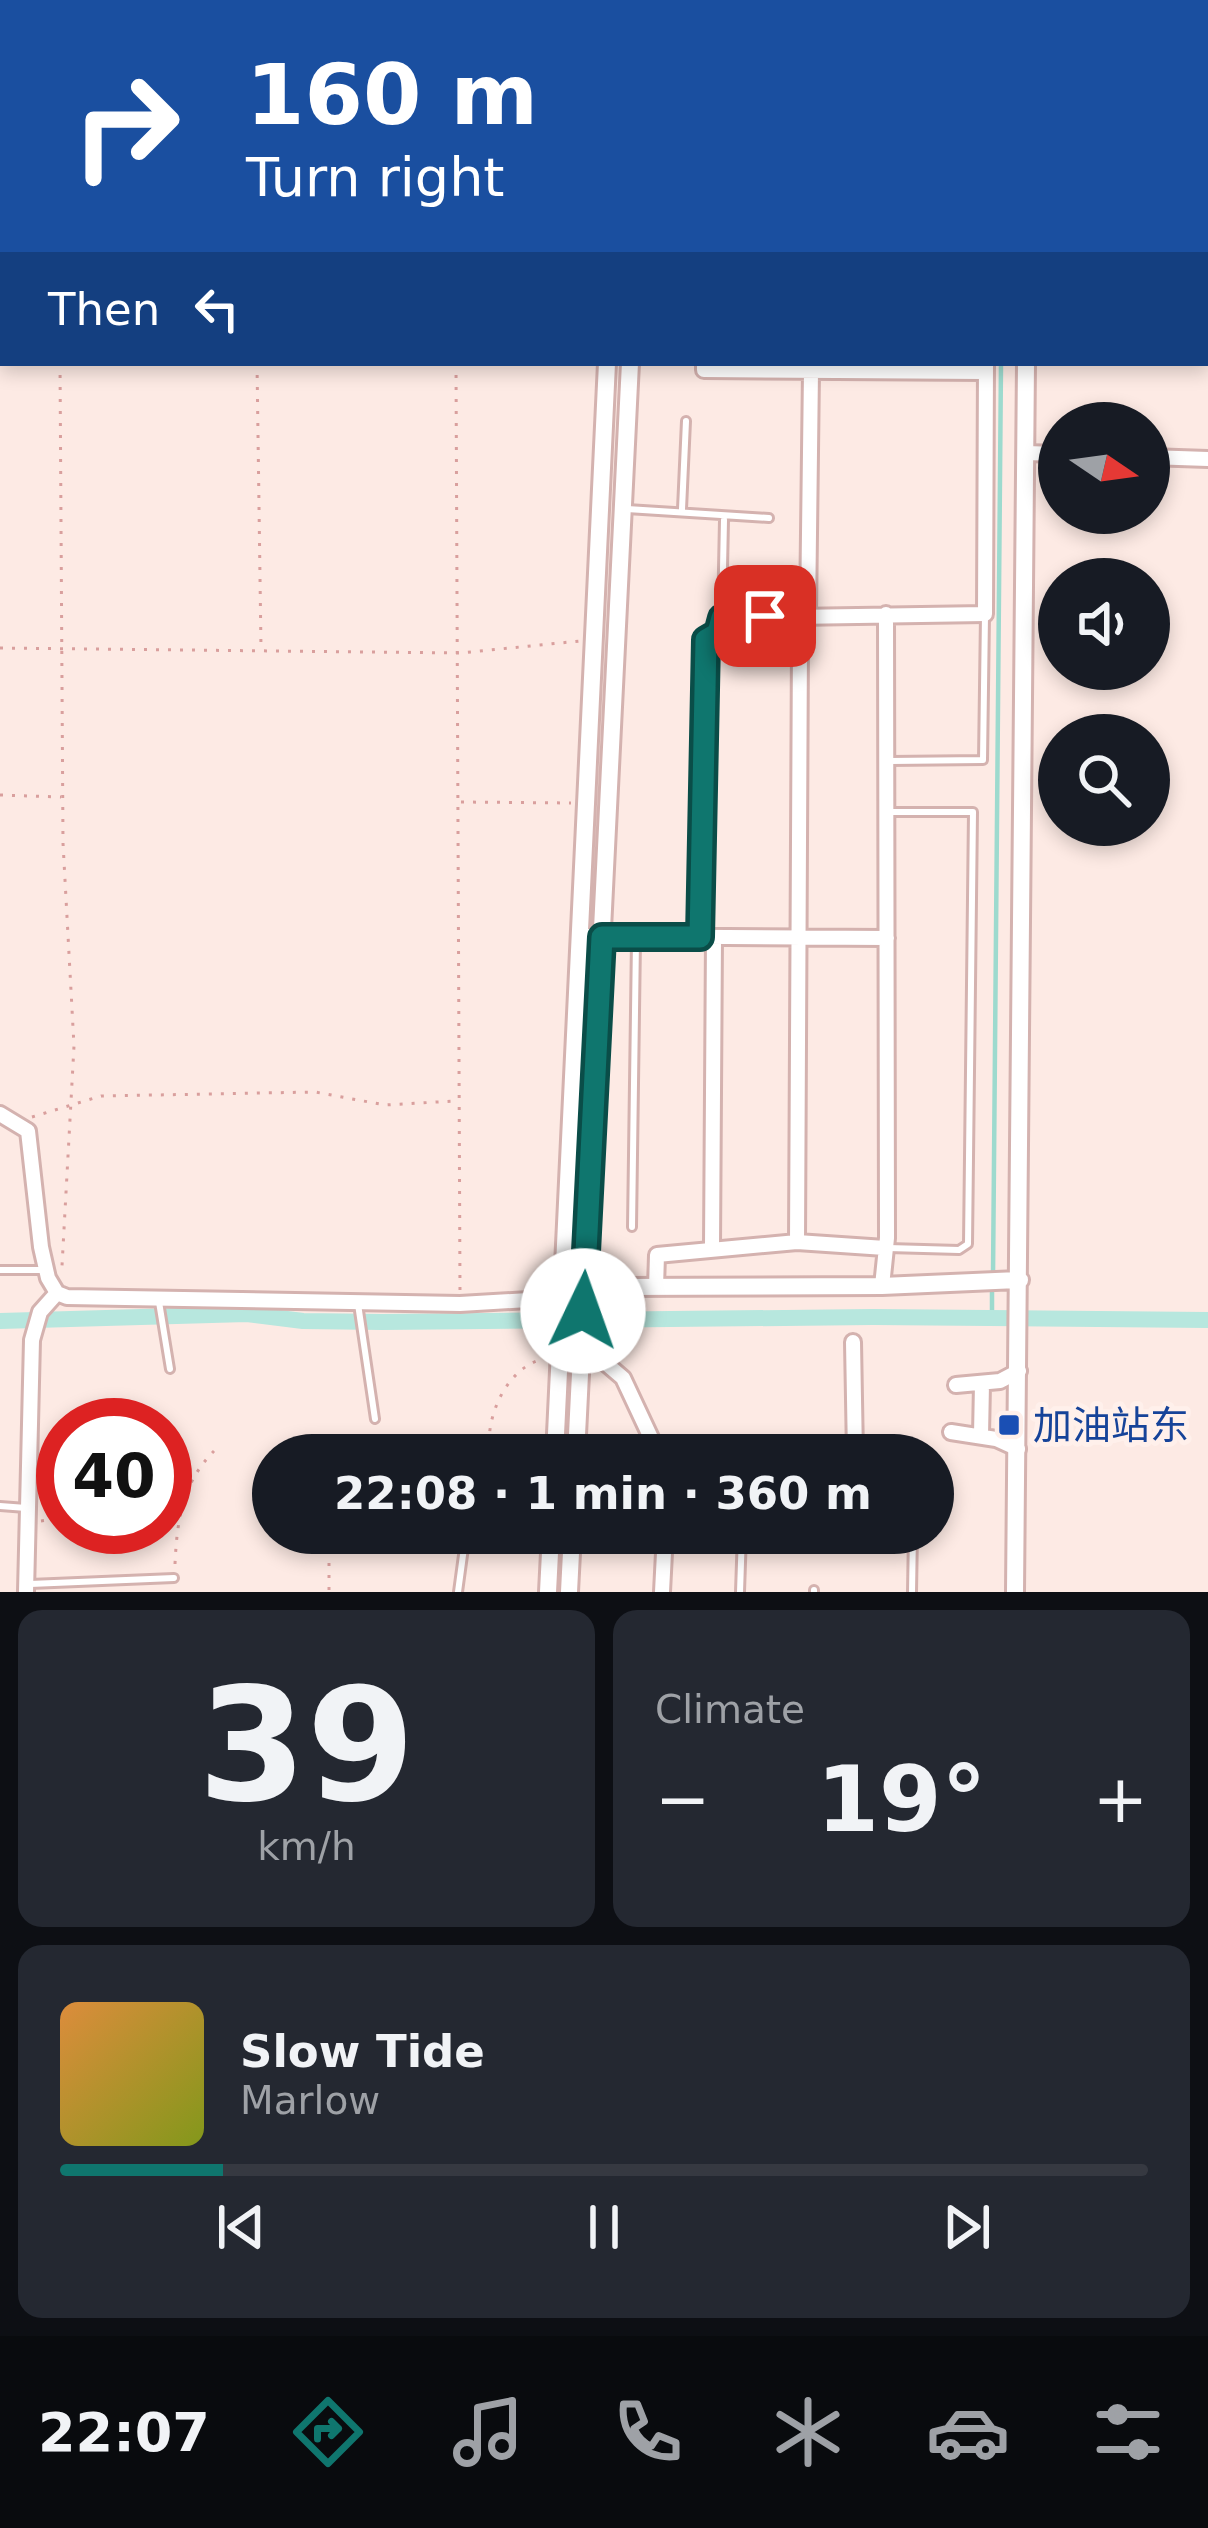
<!DOCTYPE html>
<meta charset="utf-8">
<style>
body{margin:0;font-family:"DejaVu Sans","Noto Sans SC",sans-serif;background:#242831;color:#f1f3f6;height:100vh;display:flex;flex-direction:column;font-size:45px;white-space:nowrap}
*{box-sizing:border-box;margin:0}
p{font-size:39px;color:#9ea1a6}
.icon{flex:none;width:66px;height:66px;fill:none;stroke:currentColor;stroke-width:2;stroke-linecap:round;stroke-linejoin:round}
.map{position:relative;height:1592px;overflow:hidden}
.side{display:flex;flex-direction:column;gap:18px;padding:18px;background:#0d0f14;flex:1}
.side>*{flex:none}
.banner{position:absolute;left:0px;top:0px;width:1209px;height:366px;box-shadow:0 6px 18px #0003;background:#1a4fa0;color:#fff;overflow:hidden}
.needle{width:78px;rotate:103deg}
.tools{position:absolute;left:1038px;top:402px;display:grid;gap:24px}
.tools a{display:grid;place-items:center;width:132px;height:132px;border-radius:50%;background:#171b24;box-shadow:0 6px 18px #0003;font-size:60px}
.speed{position:absolute;left:36px;top:1398px;display:flex;gap:24px;font-size:60px;font-weight:700;text-align:center}
.speed>*{display:grid;place-content:center;width:156px;height:156px;border-radius:50%;background:#171b24;box-shadow:0 6px 18px #0003;line-height:1}
.speed .limit{border:18px solid #d22;background:#fff;color:#111}
.pin{position:absolute;display:grid;place-items:center;width:102px;height:102px;color:#fff;margin:-51px;border-radius:24px;box-shadow:0 6px 18px #0006}
.me{position:absolute;width:132px;margin:-66px;rotate:3deg;stroke-linejoin:round;filter:drop-shadow(0 0 9px #0008)}
.turn{display:flex;align-items:center;gap:42px;height:252px;padding:0 48px;font-size:54px}
.turn .icon{width:156px;height:156px;stroke-width:2.5}
.turn b{display:block;font-size:84px;line-height:102px}
.then{display:flex;align-items:center;height:114px;padding:0 48px;background:#0003;gap:24px;font-size:45px}
.big{font-size:90px;font-weight:600;line-height:1.1}
.side .card{flex:1;display:flex;flex-direction:column;justify-content:center;gap:18px;min-width:0;padding:0 42px;border-radius:24px;background:#242831}
.side .dial{align-items:center;gap:0}
.dial b{font-size:156px;line-height:1}
.song{display:flex;align-items:center;gap:36px}
.cover{width:144px;height:144px;border-radius:18px;background:linear-gradient(135deg,hsl(30 70% 55%),hsl(70 70% 35%))}
.played{height:12px;border-radius:6px;background:linear-gradient(90deg,#0f766e 15%,#363941 15%)}
.keys{display:flex;justify-content:space-around;direction:ltr}
.heat{display:flex;justify-content:space-between;align-items:center;font-size:66px;direction:ltr}
.side .tiles{flex:1;display:grid;gap:18px;grid-template-columns:1fr 1fr}
.card:last-child{grid-column:span 2}
.trip{position:absolute;left:252px;top:1434px;width:702px;height:120px;border-radius:60px;background:#171b24;box-shadow:0 6px 18px #0003;font-weight:600;line-height:120px;text-align:center}
.tabs{display:flex;height:192px;justify-content:space-around;align-items:center;background:#090b0e;color:#9ea1a6}
.tabs .icon{width:84px;height:84px}
.tabs .selected{color:#0f766e}
.tabs b{font-size:54px;color:#f1f3f6}
.map>svg:first-child{display:block}
</style>
<div class="map">
<svg width="1208" height="1592" viewBox="0 0 1208 1592">
<rect width="100%" height="100%" fill="#fdeae4"/>
<g fill="none" stroke-linecap="round" stroke-linejoin="round">
<path stroke="#9ddace" stroke-width="4.5" d="M1003 3V0
M993 1277 1001 363
M992 1319V1289"/>
<path stroke="#b7e7de" stroke-width="16" d="M0 1321 247 1314 303 1321 382 1322 873 1317 1208 1320"/>
<defs>
<path id="service" d="M627 509 769 518
M682 509 686 421
M709 638 718 633 722 618 724 520
M890 761 983 760 985 615
M887 812H973L968 1244 959 1250 888 1248
M632 1227 636 940
M0 1270H44
M159 1302 170 1369
M358 1304 375 1419
M0 1506 26 1508
M30 1584 174 1578
M458 1592 466 1533
M740 1592 742 1533
M814 1592V1590
M912 1592 913 1533"/>
<path id="minor" d="M712 3V0
M988 3V0
M704 363V370L986 372
M1025 453 1059 454
M1149 457 1208 459
M722 618 985 614 986 363
M580 936 887 938
M700 937 705 640
M0 1114 28 1131 41 1247 48 1278 57 1293 67 1297 460 1304 562 1298
M797 1242 800 640 808 614 811 371
M712 1247 714 937
M882 1286 887 1238 886 614
M656 1287 657 1255 797 1242 885 1248
M853 1342 855 1455
M560 1344 582 1343 623 1378 659 1455
M956 1385 1000 1381 1019 1371
M951 1432 996 1439 1018 1449
M981 1435 982 1384
M26 1592 32 1340 40 1312 57 1293
M662 1592 665 1533"/>
<path id="tertiary" d="M628 3V0
M648 3V0
M1033 3V0
M574 1294 616 1287 882 1286 1020 1280
M555 1455 607 363
M576 1455 630 363
M548 1592 551 1533
M569 1592 572 1533
M1015 1592 1026 363"/>
</defs>
<use href="#service" stroke="#d4b2af" stroke-width="12"/>
<use href="#minor" stroke="#d4b2af" stroke-width="20"/>
<use href="#tertiary" stroke="#d4b2af" stroke-width="22"/>
<path stroke="#d99f9d" stroke-width="3" stroke-dasharray="3 9" stroke-linecap="butt" d="M56 0V3
M254 0V3
M448 0V3
M60 363 63 843 74 1046 62 1266
M257 363 261 648
M456 363 460 1291
M0 648 460 653 580 641
M0 795 61 797
M461 802 571 803
M32 1117 101 1096 315 1092 385 1105 455 1101
M490 1455C484 1417 507 1366 546 1358
M165 1499 179 1503
M41 1521 63 1518
M329 1539V1592
M175 1564C177 1521 182 1483 214 1451"/>
<use href="#service" stroke="#fff" stroke-width="6"/>
<use href="#minor" stroke="#fff" stroke-width="14"/>
<use href="#tertiary" stroke="#fff" stroke-width="16"/>
</g>
<g fill="none" stroke-linecap="round" stroke-linejoin="round">
<defs>
<path id="route" d="M583 1311 602 937H700L706 640 718 633 722 618 765 616"/>
</defs>
<use href="#route" stroke="#0a4d48" stroke-width="30"/>
<use href="#route" stroke="#0f766e" stroke-width="21"/>
</g>
<rect fill="#1a4fb4" stroke="#fff0eb" stroke-width="4.5" x="997" y="1413" width="24" height="24" rx="6"/>
<g text-anchor="middle" stroke-width="10" stroke-linejoin="round" paint-order="stroke">
<g font-size="39" fill="#164399" stroke="#fff0eb" text-anchor="start">
<text x="1033" y="1439">加油站东</text>
</g>
</g>
</svg>
<div class="tools">
<a><svg class="needle" viewBox="-14 -14 28 28"><path d="M0-13l5 13h-10z" fill="#e53935"/><path d="M0 13l5-13h-10z" fill="#9ea1a6"/></svg></a>
<a><svg class="icon" aria-label="sound" viewBox="0 0 24 24"><path d="M4 9h4l5-4v14l-5-4H4zM17 9q2 3 0 6"/></svg></a>
<a><svg class="icon" aria-label="search" viewBox="0 0 24 24"><circle cx="10" cy="10" r="6"/><path d="M15 15l6 6"/></svg></a>
</div>
<div class="speed"><div class="limit">40</div></div>
<div class="pin" style="left:765px;top:616px;background:#d93025"><svg class="icon" aria-label="arrive" viewBox="0 0 24 24"><path d="M6 21V4h12l-3 4 3 4H6"/></svg></div>
<svg class="me" style="left:583px;top:1311px" viewBox="-20 -20 40 40"><circle r="19" fill="#fff"/><path d="M0-13L10 11 0 6-10 11z" fill="#0f766e"/></svg>
<div class="trip">22:08 · 1 min · 360 m</div>
<div class="banner">
<div class="turn"><svg class="icon" aria-label="right" viewBox="0 0 24 24"><path d="M7 20v-9h11M14 6l5 5-5 5"/></svg><div><b>160 m</b>Turn right</div></div>
<div class="then">Then<svg class="icon" aria-label="left" viewBox="0 0 24 24"><path d="M17 20v-9H6M10 6l-5 5 5 5"/></svg></div>
</div>
</div>
<section class="side">
<div class="tiles">
<div class="card dial"><b>39</b><p>km/h</p></div>
<div class="card"><p>Climate</p>
<div class="heat"><a>−</a><b class="big">19°</b><a>+</a></div>
</div>
<div class="card">
<div class="song"><i class="cover"></i><div><b>Slow Tide</b><p>Marlow</p></div></div>
<div class="played"></div>
<div class="keys"><svg class="icon" aria-label="previous" viewBox="0 0 24 24"><path d="M18 5L8 12l10 7zM5 5v14"/></svg><svg class="icon" aria-label="pause" viewBox="0 0 24 24"><path d="M8 5v14M16 5v14"/></svg><svg class="icon" aria-label="next" viewBox="0 0 24 24"><path d="M6 5l10 7-10 7zM19 5v14"/></svg></div>
</div>
</div>
</section>
<nav class="tabs">
<b>22:07</b>
<svg class="icon selected" aria-label="directions" viewBox="0 0 24 24"><path d="M12 3l9 9-9 9-9-9zM9 14v-3h6M13 9l2 2-2 2"/></svg>
<svg class="icon" aria-label="music" viewBox="0 0 24 24"><path d="M9 18V5l10-2v13"/><circle cx="6" cy="18" r="3"/><circle cx="16" cy="16" r="3"/></svg>
<svg class="icon" aria-label="phone" viewBox="0 0 24 24"><path d="M5 4h4l2 5-3 2q2 4 5 5l2-3 5 2v4C11 20 4 13 5 4z"/></svg>
<svg class="icon" aria-label="climate" viewBox="0 0 24 24"><path d="M12 3v18M4 7l16 10M4 17L20 7"/></svg>
<svg class="icon" aria-label="car" viewBox="0 0 24 24"><path d="M5 17H2v-5l4-1 3-4h7l3 4 3 1v5h-3M9 17h6M6 11h13"/><circle cx="7" cy="17" r="2"/><circle cx="17" cy="17" r="2"/></svg>
<svg class="icon" aria-label="filters" viewBox="0 0 24 24"><path d="M4 7h16M4 17h16"/><circle cx="9" cy="7" r="2"/><circle cx="15" cy="17" r="2"/></svg>
</nav>
